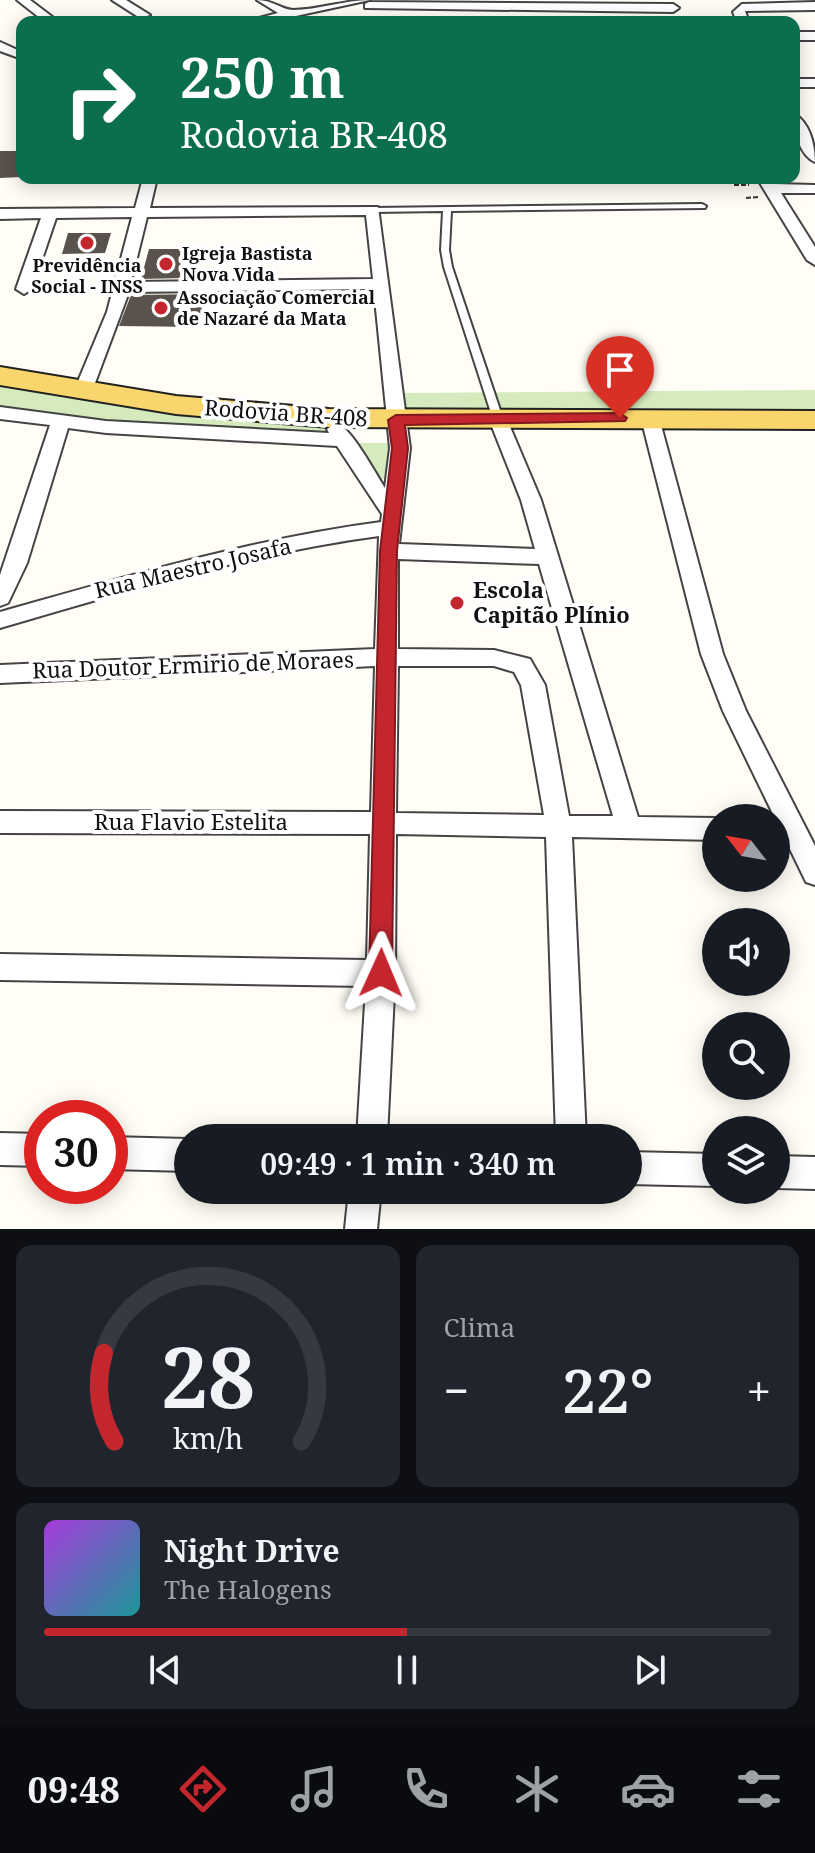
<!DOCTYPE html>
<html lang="pt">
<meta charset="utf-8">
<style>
body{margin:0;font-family:"Noto Serif",serif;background:#20242c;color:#f1f3f6;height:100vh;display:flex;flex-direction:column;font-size:30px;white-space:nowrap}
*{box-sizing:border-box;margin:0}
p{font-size:26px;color:#9ea1a6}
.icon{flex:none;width:44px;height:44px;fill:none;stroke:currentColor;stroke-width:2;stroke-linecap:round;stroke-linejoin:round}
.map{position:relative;height:1229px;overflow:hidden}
.panel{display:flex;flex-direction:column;gap:16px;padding:16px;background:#0d0f14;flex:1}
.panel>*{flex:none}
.top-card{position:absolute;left:16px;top:16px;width:784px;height:168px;border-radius:16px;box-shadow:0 4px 20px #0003;background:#0b6e4f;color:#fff;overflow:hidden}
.needle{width:52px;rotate:301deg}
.fabs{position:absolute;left:702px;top:804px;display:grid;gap:16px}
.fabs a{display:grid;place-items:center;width:88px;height:88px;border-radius:50%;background:#171b24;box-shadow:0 4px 20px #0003;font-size:40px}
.speed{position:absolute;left:24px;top:1100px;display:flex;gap:16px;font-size:40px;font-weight:700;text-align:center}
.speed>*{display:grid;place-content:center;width:104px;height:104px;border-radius:50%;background:#171b24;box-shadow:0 4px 20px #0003;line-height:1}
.speed .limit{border:12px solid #d22;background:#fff;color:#111}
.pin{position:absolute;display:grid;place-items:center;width:68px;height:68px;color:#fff;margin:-82px -34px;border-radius:50% 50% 50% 0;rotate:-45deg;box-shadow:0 0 8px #0007}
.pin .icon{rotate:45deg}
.me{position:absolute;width:88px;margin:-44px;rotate:1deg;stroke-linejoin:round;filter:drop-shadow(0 0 6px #0008)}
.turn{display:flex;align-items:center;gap:28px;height:168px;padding:0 32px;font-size:36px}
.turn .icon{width:104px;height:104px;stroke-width:2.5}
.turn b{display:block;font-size:56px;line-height:68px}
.big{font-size:60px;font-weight:600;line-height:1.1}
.panel .widget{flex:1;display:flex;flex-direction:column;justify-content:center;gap:12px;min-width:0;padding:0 28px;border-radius:16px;background:#20242c}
.panel .dial{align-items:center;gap:0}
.dial svg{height:208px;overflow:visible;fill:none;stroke:#363941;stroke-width:7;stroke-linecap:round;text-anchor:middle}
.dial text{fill:#f1f3f6;stroke:none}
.song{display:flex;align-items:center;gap:24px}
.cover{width:96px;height:96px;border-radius:12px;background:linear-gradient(135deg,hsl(280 70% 55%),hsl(180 70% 35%))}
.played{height:8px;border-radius:4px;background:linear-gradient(90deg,#c4262e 50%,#363941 50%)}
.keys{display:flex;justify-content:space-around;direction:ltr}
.heat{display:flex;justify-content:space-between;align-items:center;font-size:44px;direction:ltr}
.panel .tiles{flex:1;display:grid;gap:16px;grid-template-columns:1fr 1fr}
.widget:last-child{grid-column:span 2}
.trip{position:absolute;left:174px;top:1124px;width:468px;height:80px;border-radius:40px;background:#171b24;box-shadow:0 4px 20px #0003;font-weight:600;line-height:80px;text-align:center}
.dock{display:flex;height:128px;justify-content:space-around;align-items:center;background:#090b0e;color:#9ea1a6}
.dock .icon{width:56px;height:56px}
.dock .active{color:#c4262e}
.dock b{font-size:36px;color:#f1f3f6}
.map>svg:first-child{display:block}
</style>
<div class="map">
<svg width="815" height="1229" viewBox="0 0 815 1229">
<rect width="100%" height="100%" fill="#fffdf5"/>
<path fill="#d5ebbd" d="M0 374 329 418 345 440 0 413Z
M815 390V420H404L400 393Z
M358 443H393L391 478 381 479Z"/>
<path fill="#5a524d" d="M0 151H22V177L0 178Z
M68 233H111L105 253 62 254Z
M149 249H190L184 278 141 279Z
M206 294 198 327 119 326 131 295Z"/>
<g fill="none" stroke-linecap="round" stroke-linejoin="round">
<defs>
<path id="lane" d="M702 204 706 206 705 208 451 211 449 250 452 267 503 419 498 422 493 419 444 267 441 250 443 211 373 212 369 210 373 208Z"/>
<path id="street" d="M17 0H30L59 22H45Z
M112 0H126L150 15 140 18Z
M257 0C273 0 282 10 293 10 318 10 344 0 370 0L268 22H244L278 13Z
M369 2 673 4 679 8 673 12 365 8V4Z
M815 2V10L745 11 749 22H737L733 12 742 4Z
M794 32H815V40H794Z
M0 42 22 52V59L0 51Z
M794 79H815V87H794Z
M794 114C810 122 815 146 815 162 799 155 794 130 794 114Z
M143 178H157L150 208 378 207 410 448 399 544 535 549 521 500 489 419 498 413 505 415 541 500 638 817 716 818V840L572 837 586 1138H556L546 837 396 834 395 973 387 1138H357L366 986 0 980V954L367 960 370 834 0 833V811L371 812 375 666 0 683V665L375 649 379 536C251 553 124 592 0 628V612C125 577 252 539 381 522L382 514 337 446 106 433 68 428 27 563 8 603 0 606V575L50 425 0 419V407L106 421 329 433 327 429 336 423C351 427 375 473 385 488L390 448 374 289 129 292 92 391 83 396 77 395 74 391 107 312 132 217 56 218 32 289 24 294 16 289 41 218 0 219V209L135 208ZM366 215 373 279 131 282 147 217ZM398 559 539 564 613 816H569L545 685 530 659 494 650 398 649ZM398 666H494L514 672 521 685 544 815 396 813Z
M757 178H771L775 184 815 185V193H781L815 247V265L807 260Z
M650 412 659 418 723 654 746 711 815 846V885L806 882 723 711 701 654 641 418Z
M0 1133 42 1134V1166L0 1165Z
M110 1137 188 1139V1171L110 1169Z
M628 1152 716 1154V1186L628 1184Z
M776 1156 815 1157V1189L776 1188Z
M349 1190H381L377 1229H345Z"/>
<path id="primary" d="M0 367 176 396 329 409 815 411V429L329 427 176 414 0 385Z"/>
</defs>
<use href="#lane" stroke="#444" stroke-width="4"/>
<use href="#street" stroke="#444" stroke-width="4"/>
<use href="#primary" stroke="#222" stroke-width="4"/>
<path stroke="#333" stroke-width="2" stroke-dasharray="5 2" stroke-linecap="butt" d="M734 185H749
M746 198 758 197"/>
<use href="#lane" fill="#fff" fill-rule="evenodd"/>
<use href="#street" fill="#fff" fill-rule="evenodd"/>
<use href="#primary" fill="#f9d66b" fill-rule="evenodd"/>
</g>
<path fill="#c4262e" stroke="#7f191e" stroke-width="2" d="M620 413 627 418 625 421 405 425 408 448 397 551 392 973 389 981 381 984 372 981 369 973 380 551 392 448 388 420 396 415Z"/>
<g fill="#c4262e" stroke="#fff" stroke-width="3">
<circle cx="87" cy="243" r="8"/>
<circle cx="166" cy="264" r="8"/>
<circle cx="161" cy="308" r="8"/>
<circle cx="457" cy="603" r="8"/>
</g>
<g text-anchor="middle" stroke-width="8" stroke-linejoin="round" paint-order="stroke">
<g font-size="18" font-weight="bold" fill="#111" stroke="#fff" text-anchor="start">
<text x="182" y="260">Igreja Bastista<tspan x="182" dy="21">Nova Vida</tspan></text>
<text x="87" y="272" text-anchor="middle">Previdência<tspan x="87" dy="21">Social - INSS</tspan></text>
<text x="177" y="304">Associação Comercial<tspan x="177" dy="21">de Nazaré da Mata</tspan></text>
</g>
<g font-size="22" fill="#111" stroke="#fff">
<text transform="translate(286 413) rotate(4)" y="8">Rodovia BR-408</text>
<text transform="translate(193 568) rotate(-13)" y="8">Rua Maestro Josafa</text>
<text transform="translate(193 665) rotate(-2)" y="8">Rua Doutor Ermirio de Moraes</text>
<text x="191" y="830">Rua Flavio Estelita</text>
</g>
<g font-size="22" font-weight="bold" fill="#111" stroke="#fff" text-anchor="start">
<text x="473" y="598">Escola<tspan x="473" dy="25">Capitão Plínio</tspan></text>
</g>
</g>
</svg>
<div class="fabs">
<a><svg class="needle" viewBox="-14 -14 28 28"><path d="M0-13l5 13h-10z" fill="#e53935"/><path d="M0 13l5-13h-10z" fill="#9ea1a6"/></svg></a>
<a><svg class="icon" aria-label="sound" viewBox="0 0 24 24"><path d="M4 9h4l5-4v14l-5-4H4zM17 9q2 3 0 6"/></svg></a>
<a><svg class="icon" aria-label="search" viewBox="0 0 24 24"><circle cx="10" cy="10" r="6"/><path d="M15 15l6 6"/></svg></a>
<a><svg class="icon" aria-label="layers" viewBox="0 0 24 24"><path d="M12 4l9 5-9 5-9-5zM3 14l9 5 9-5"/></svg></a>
</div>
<div class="speed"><div class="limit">30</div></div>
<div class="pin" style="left:620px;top:418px;background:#d93025"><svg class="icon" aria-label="arrive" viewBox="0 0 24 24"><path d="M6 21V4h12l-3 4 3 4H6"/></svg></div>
<svg class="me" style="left:381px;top:973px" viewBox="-20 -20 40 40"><path d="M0-17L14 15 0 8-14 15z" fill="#c4262e" stroke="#fff" stroke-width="4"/></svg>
<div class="trip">09:49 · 1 min · 340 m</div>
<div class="top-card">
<div class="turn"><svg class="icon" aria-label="right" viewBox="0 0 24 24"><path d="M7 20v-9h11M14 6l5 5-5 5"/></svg><div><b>250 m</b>Rodovia BR-408</div></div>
</div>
</div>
<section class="panel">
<div class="tiles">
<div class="widget dial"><svg viewBox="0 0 100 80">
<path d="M14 69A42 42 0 1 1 86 69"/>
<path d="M14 69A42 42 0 0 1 10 35" stroke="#c4262e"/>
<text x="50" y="56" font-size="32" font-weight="700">28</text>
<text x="50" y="72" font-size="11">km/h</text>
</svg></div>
<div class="widget"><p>Clima</p>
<div class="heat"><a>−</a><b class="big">22°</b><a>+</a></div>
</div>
<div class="widget">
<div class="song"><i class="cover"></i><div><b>Night Drive</b><p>The Halogens</p></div></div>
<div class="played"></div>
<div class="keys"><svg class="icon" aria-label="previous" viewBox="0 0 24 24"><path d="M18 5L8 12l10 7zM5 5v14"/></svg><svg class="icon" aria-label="pause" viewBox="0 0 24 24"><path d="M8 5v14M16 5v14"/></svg><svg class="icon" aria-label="next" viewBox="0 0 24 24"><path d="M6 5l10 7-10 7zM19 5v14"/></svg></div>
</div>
</div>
</section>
<nav class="dock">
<b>09:48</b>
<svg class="icon active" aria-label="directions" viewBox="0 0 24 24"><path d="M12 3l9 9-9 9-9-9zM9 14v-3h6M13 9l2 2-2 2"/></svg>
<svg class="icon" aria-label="music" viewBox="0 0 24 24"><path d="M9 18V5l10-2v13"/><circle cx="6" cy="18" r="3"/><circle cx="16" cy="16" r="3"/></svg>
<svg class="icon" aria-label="phone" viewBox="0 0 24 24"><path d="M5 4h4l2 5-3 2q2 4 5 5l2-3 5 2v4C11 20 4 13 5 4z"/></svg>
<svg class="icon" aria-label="climate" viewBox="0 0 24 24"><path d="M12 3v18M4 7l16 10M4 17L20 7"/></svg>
<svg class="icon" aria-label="car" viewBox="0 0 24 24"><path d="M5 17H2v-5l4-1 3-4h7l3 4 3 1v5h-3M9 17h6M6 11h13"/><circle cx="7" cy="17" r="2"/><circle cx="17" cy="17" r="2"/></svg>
<svg class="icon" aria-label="filters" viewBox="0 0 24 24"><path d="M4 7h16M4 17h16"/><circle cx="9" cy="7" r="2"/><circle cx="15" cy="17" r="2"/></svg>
</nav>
